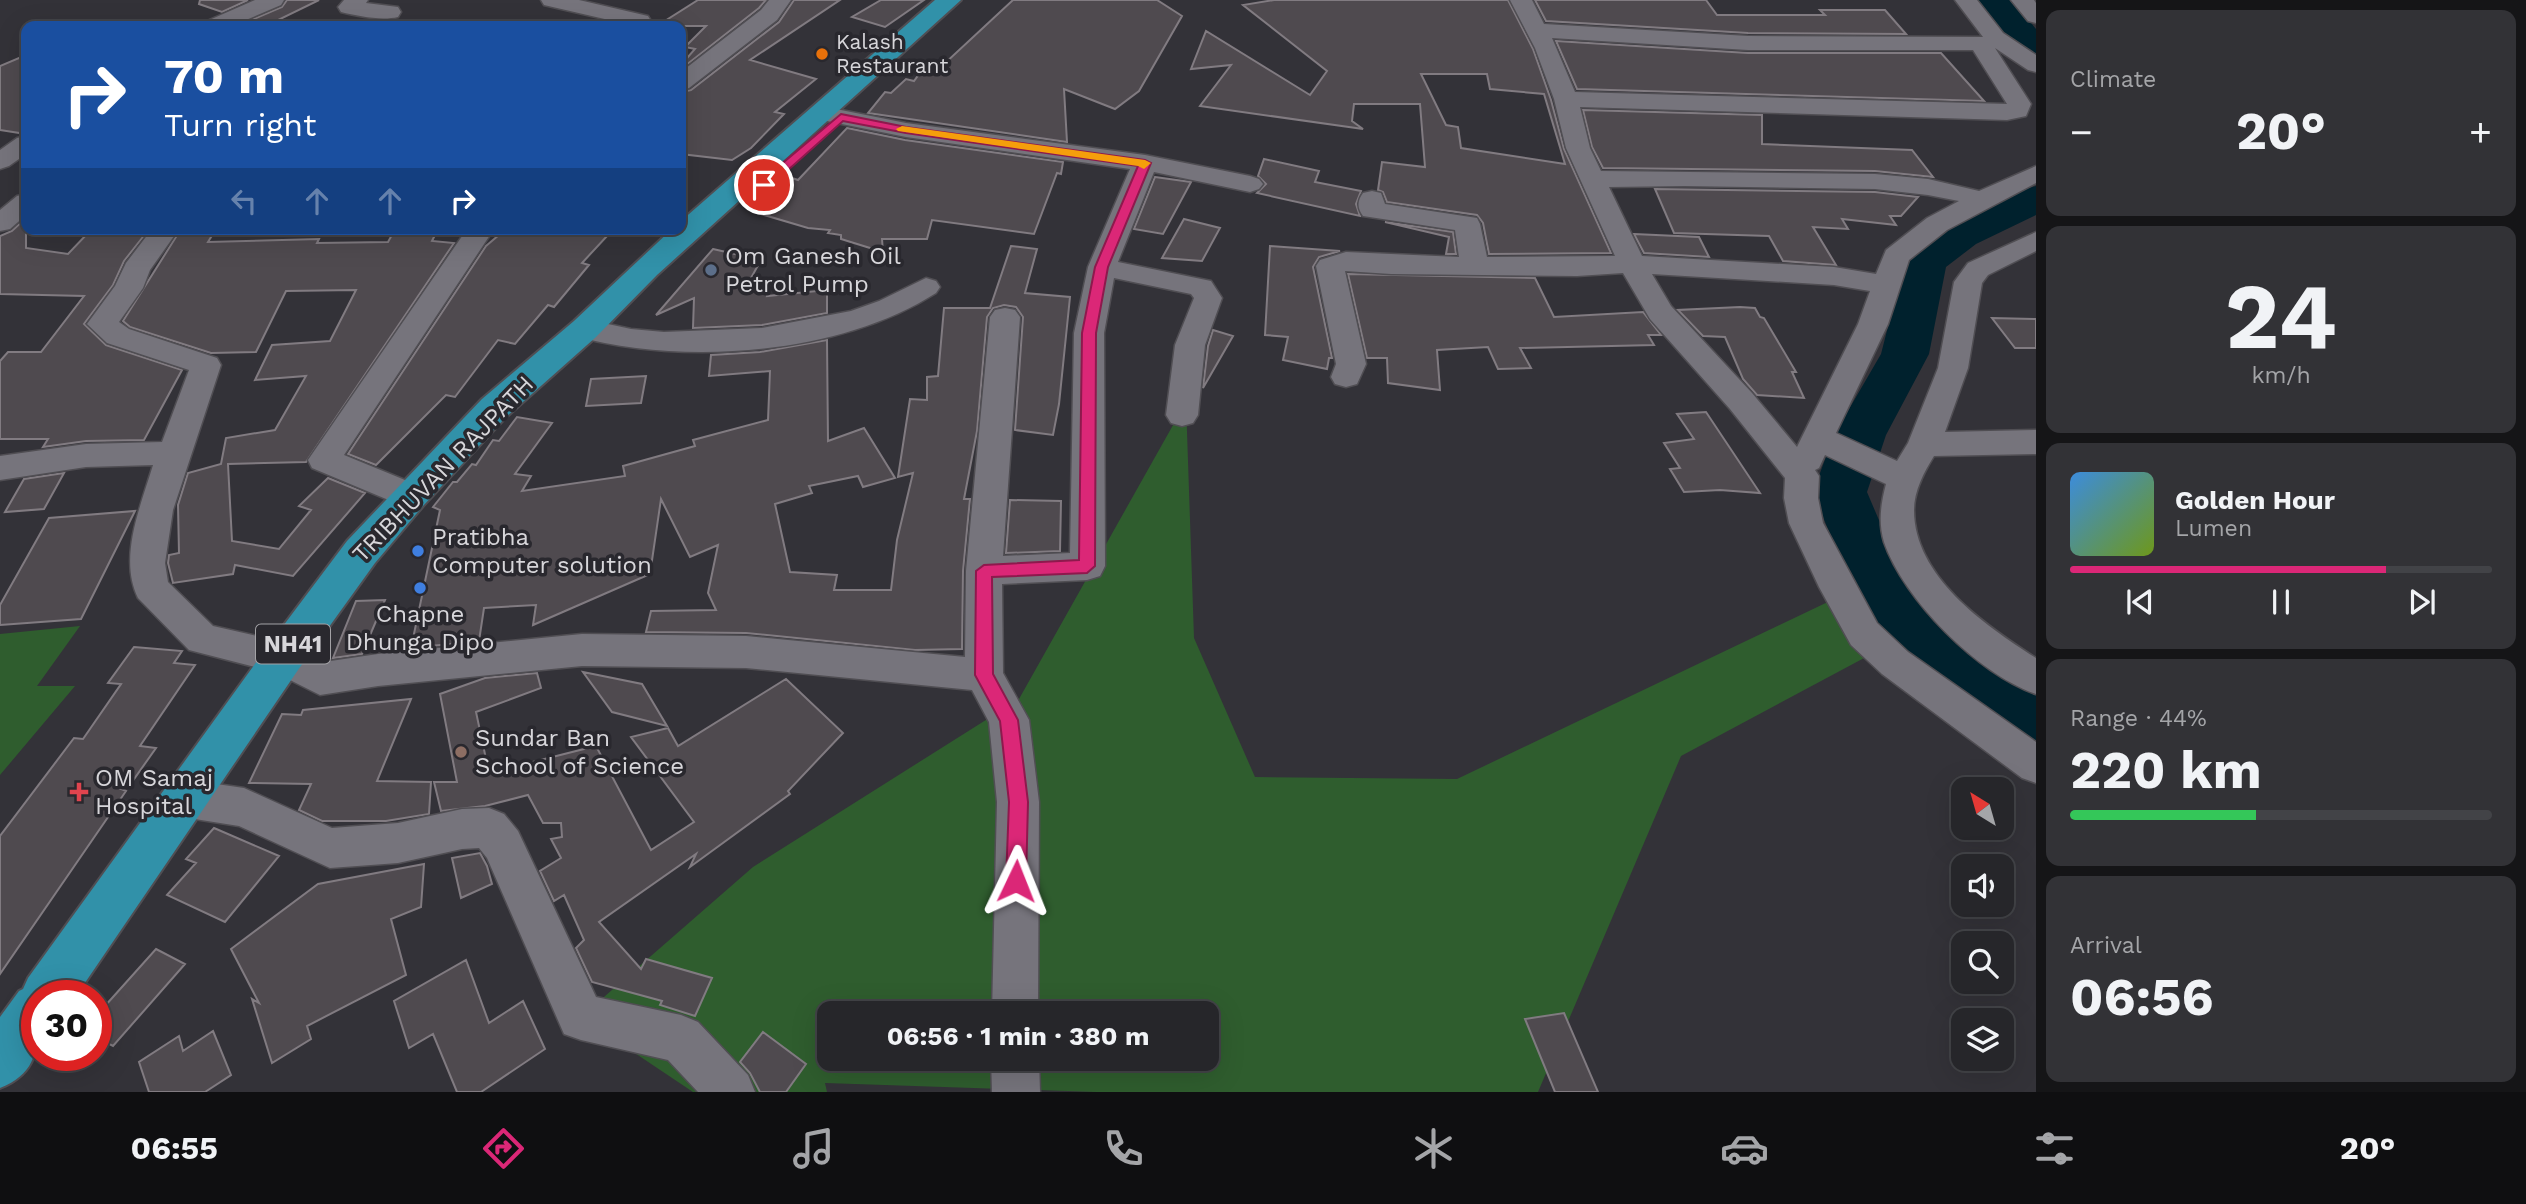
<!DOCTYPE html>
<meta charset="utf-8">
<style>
body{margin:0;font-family:"Work Sans",sans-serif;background:#323236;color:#f1f3f6;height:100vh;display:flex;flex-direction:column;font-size:26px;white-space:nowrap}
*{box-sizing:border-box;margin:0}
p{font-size:23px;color:#a4a5a8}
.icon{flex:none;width:38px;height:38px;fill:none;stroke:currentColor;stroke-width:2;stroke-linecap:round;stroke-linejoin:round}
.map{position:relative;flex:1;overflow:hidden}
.drawer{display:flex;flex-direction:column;gap:10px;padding:10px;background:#151517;width:490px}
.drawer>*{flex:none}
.guide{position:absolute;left:21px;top:21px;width:665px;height:214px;border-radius:14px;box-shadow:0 7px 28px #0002,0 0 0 2px #424347;background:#1a4fa0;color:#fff;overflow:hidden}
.needle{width:46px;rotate:323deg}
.tools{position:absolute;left:1951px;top:777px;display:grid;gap:14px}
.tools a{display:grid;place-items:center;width:63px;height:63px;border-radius:14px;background:#26262a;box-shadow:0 7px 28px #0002,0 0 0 2px #424347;font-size:35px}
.speed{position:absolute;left:21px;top:980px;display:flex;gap:14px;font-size:35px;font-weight:700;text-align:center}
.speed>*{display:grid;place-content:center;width:91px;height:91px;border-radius:50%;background:#26262a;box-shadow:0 7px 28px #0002,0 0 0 2px #424347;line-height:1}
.speed .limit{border:10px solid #d22;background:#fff;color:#111}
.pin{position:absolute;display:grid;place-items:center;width:60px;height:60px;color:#fff;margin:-30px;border:4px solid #fff;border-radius:50%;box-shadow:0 2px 7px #0007}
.me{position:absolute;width:77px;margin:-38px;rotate:2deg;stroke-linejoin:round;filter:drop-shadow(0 0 5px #0008)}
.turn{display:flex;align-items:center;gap:24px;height:147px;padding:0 28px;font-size:32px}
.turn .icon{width:91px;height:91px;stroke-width:2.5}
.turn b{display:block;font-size:49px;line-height:60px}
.lanes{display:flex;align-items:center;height:66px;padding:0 28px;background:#0003;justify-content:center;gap:35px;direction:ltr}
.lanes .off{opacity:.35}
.big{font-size:52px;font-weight:700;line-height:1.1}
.drawer .widget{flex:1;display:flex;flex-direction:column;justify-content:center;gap:10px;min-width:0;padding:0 24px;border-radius:14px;background:#323236}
.drawer .dial{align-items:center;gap:0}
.dial b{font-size:91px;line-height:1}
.song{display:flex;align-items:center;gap:21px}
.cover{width:84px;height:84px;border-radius:10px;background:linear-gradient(135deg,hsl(210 70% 55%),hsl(80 70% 35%))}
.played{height:7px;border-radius:4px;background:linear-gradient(90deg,#db2777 75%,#424347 75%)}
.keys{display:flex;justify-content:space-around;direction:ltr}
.heat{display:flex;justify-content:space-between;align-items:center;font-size:38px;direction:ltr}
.charge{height:10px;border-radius:5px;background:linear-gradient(90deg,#34c759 44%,#424347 0)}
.trip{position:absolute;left:817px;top:1001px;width:402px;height:70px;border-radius:14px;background:#26262a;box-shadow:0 7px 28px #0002,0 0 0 2px #424347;font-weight:700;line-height:70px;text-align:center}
.dock{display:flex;height:112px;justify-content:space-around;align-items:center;background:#0f0f11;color:#a4a5a8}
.dock .icon{width:49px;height:49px}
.dock .selected{color:#db2777}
.dock b{font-size:32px;color:#f1f3f6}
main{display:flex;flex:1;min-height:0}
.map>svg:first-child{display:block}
</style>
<main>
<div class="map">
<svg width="2036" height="1092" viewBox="0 0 2036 1092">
<rect width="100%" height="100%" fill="#333238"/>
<path fill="#2f5d2e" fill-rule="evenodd" d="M1186 402 1194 638 1255 777 1457 779 1832 600 1866 657 1681 756 1538 1092H1096L825 1083 827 1092H693L581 1017 753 867 1019 699ZM830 1013H1208V1059H830Z
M80 626 37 686H75L0 775V634Z"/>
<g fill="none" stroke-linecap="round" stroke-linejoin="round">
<path fill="#00212d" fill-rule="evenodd" d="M1977 0H2012L2036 29V56C2009 49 1992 22 1977 0Z
M2036 186V215L1976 244 1946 267 1929 354 1886 435 1867 492C1881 525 1895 559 1916 589 1946 631 1993 661 2036 689V751C2010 741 1990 726 1967 710 1937 687 1904 662 1881 631 1851 590 1832 539 1813 492L1834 435 1881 354 1902 272C1901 270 1901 263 1901 261 1909 238 2011 192 2036 186Z"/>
</g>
<path fill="#4f4a4f" stroke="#817b81" stroke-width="2" fill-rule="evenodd" d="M200 0H248L222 12 199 4Z
M287 0H319L266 26 249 21 282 7Z
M698 0H766L759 8 681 69V65L695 49 685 47 706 26H657Z
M794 0H840L750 60 816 79 775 112 784 114 751 148 732 160 681 154V92L691 90 779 22Z
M881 0H924L885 27 852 17Z
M1013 0H1157L1182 16 1139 91 1115 109 1064 89 1067 142 868 113 885 92 891 93 906 79 914 81 927 63 942 66Z
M1274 0H1508L1533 49 1551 100 1564 149 1611 253 1489 254 1483 223 1477 215 1387 202 1383 192 1378 190 1382 162 1425 167 1420 104H1354L1352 121 1363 129 1200 106 1231 65 1191 69 1206 31 1310 95 1327 71 1243 5ZM1421 74H1487L1490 89 1544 94 1565 164 1461 148 1458 127 1446 125Z
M1535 0H1706L1717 15H1825L1820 10H1885L1906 34 1748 33 1546 21Z
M1556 41 1748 53H1941L1984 101 1577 89Z
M26 55V134L0 130V66Z
M1583 110 1762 115V144L1912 150 1933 177 1875 171 1603 168 1592 147Z
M847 128 905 140 1063 162 1061 174 1057 173 1034 234 932 220 927 239H882L883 252 841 239V235L828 233 830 230 808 228 754 212 789 177 798 180Z
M1264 159 1319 171 1315 182 1361 191 1356 204 1360 216 1257 193 1266 184 1258 176Z
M1155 177 1191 182 1163 234 1134 229Z
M1655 189 1875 192 1918 197 1901 216H1890L1896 225 1842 219 1848 229 1813 227 1836 265 1783 261 1769 236 1674 233Z
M26 218V248L68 254 88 233H146L124 261 113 285 84 324 106 345 182 370 144 440 86 441 43 447 48 439H0V361L8 352H41L84 296 0 294V236L12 231Z
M1184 219 1220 228 1202 261 1162 258Z
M1385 222 1453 232 1456 254H1446L1449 237Z
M181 229H216L208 242 319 239 317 243 388 242 393 233H436L432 241 454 243 306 462 228 464 232 541 279 549 311 510 299 506 328 478 365 493 293 576 235 565 233 574 173 583 168 563 169 555 179 553 178 505 188 473 221 464 226 438 275 430 306 376 255 380 272 345 330 341 356 290 286 291 256 352 211 353 130 327 123 321Z
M506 229H586L608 235 582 263 589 265 554 307 548 305 515 344 498 340 455 397 446 395 376 465 348 454 486 246Z
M1634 234 1699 237 1709 257 1644 253Z
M1011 246 1037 249 1025 293 1070 297 1059 404 1053 435 1015 430 1023 317 1016 307 1004 305 993 308 987 317 977 431 964 499H970L963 571 962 649 915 650 746 633 646 632 651 611 716 610 708 593 718 545 690 557 661 499 650 574 533 625 536 605 484 608 479 641 411 648 440 510 433 507 453 482H457L472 464 476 465 493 440 499 441 517 417 552 423 515 474 531 476 522 491 625 476 623 466 695 446 693 440 768 420 770 371 709 376 711 355 760 352 827 340 828 441 864 428 895 478 863 487 858 476 809 486 812 493 775 504 790 572 837 575 834 590H891L897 540 913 473 898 477 910 399 927 400V377L938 376 944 308H990Z
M1270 246 1340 251 1319 257 1313 267 1332 358H1329L1327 369 1283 360 1288 337 1265 335Z
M713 249 761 260 751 278H771L767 296 827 290V313L762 325 693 328 694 298 656 315Z
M1348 274 1535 278 1554 317 1643 312 1661 335H1648L1654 345 1520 348 1531 368 1498 369 1488 347 1437 350 1440 390 1388 383 1387 358H1367Z
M1740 307 1755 308 1760 317 1764 318 1796 372H1792L1804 398 1757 395 1743 379 1725 337 1703 336 1678 310Z
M1992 318 2036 319V348H2015Z
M1213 330 1233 336 1203 388 1208 346Z
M646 376 641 403 586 406 591 379Z
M1706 412 1760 493 1720 490 1684 492 1670 469 1680 468 1664 443 1694 439 1677 414Z
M64 473 44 509 5 512 24 479Z
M1010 500 1061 501 1060 551 1006 553Z
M135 511 81 619 0 625V605L49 518Z
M385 600 362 654 333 658 356 601Z
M134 647 182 651 174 663 195 665 140 746 156 748 132 782H105L126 791 0 974V836L74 738 83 739 121 684 108 683Z
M583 672 642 684 667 726 612 712Z
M537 673 541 688 476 712 489 773 596 746 651 850 694 822 631 737 668 728 678 746 786 679 843 733 788 791 790 794 690 867 696 854 599 922 641 969 646 959 712 978 695 1016 660 1005 662 1001 592 982 576 948 584 940 564 895 554 901 540 871 561 858 551 839 562 837 561 823H543L528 795 485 806 441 811 434 782H457L440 694 485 678Z
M411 699 377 781 431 782 429 814 386 821H322L299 810 311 784 249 783 282 714 301 715 303 710Z
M214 828 279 856 225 922 167 895 196 863 186 859Z
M480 853 487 866 492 884 461 898 452 858Z
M424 864 421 907 391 919 406 975 307 1026 311 1039 272 1063 252 999 259 1003 231 949 318 884Z
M156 949 185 964 113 1046 96 1037V1016Z
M466 960 489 1023 523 1001 545 1049 481 1092H457L433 1034 409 1048 394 1001Z
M1564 1013 1598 1092H1555L1525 1019Z
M213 1031 231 1075 205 1092H149L139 1062 179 1036 183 1051Z
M763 1032 806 1064 786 1092H760L750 1073 740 1062Z"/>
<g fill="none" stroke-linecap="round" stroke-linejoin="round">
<defs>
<path id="street" d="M255 0H284L281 5 232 26H204L207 21Z
M344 0H368L366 3 398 7 401 12 398 17C381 21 358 16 341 12L338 7Z
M541 0H579L648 16 651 21 648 26H635L544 5Z
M769 0H791L777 20 689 88 681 90V72L761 10Z
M1510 0H1532L1544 24 1748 36 1983 37 1955 0H1977L2003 33 2036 55V72L2028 70 1995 48 2031 104 2026 116 2007 120 1580 107 1590 148 1601 171 1875 174 1928 179 1979 191 2036 166V183L1947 230 1909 260 1888 324 1836 433 1897 461 1908 443 1938 368 1954 282 1968 263 2036 232V251L1988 275 1982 283 1968 368 1945 432 2036 430V454L1934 456C1924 472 1914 491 1914 510 1914 577 1986 626 2036 658V694C1978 674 1904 600 1884 542 1878 522 1881 503 1886 484L1825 455 1819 468 1815 470 1819 476 1818 498 1823 523 1877 623 1908 652 2036 742V783L2022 778 1882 674 1851 645 1819 587 1789 523 1784 498 1785 478 1730 409 1650 319 1623 273 1577 276 1391 274 1345 271 1366 364 1357 384 1346 387 1335 384 1331 377 1336 364 1316 266 1320 260 1346 252 1459 257 1455 230 1363 216C1357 208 1357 201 1363 193L1372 191 1381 193 1385 204 1477 218 1480 224 1487 257 1615 256 1566 148 1554 99 1535 48ZM1552 38 1748 50H1973L2007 104 1575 92ZM1684 186 1875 189 1928 195 1959 201 1927 218 1886 250 1876 274 1834 267 1642 256 1609 187ZM1652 274 1834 285 1870 291 1858 324 1797 447 1752 393 1671 306Z
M2011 0H2034L2036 3V23L2028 21Z
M821 106 906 123 1145 155 1250 176 1259 179 1263 184 1259 189 1250 192 1154 172 1118 262 1211 281 1222 298 1205 345 1198 415 1193 423 1182 426 1171 423 1166 415 1175 345 1194 298 1191 294 1114 278 1104 333 1105 566 1100 576 1087 580 1002 584 1003 673 1029 720 1039 802 1038 1013H992L997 802 989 722 972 690 746 668 582 666 378 686 320 695 274 672 189 650 138 598C118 558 141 505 153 465L86 467 0 480V456L86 444 162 442 189 370 107 343 87 324 115 286 126 263 152 229H179L150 270 143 288 119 322 129 329 217 358 221 365 173 510 165 563 168 582 213 626 283 642 324 662 378 654 582 634 746 636 965 657 966 571 990 317 995 310 1005 308 1015 310 1020 317 1003 556 1070 553 1074 333 1088 267 1130 169 906 137 812 118 809 113 812 108Z
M26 136V154L9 166 0 169V150L17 138Z
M26 194V215L10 229 0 231V210L17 196Z
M467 229H494L344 455 422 487 427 496 422 505 410 509 312 468 308 460Z
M926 278 936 281 940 287 936 293C839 355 684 366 575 336L570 329 575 322 585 319 631 329 664 332 762 328 851 311 879 301Z
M182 779 244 788 332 828 398 823 462 809 489 808 504 814 518 831 596 997 681 1015 698 1022 748 1075 755 1092H698L668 1060 581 1040 564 1034 487 858 479 848 462 849 398 863 330 868 239 826 182 817 167 811 161 798 167 785Z
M991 1059H1039L1040 1092H992Z"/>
<path id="highway" d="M935 0H961L657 275 596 337 506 417 423 506 375 563 298 670 76 996H37C37 1037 45 1070 0 1088V1017L19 991 23 989 28 978 268 646 347 541 482 399 574 321 672 229H681V221Z"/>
</defs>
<use href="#street" stroke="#504e53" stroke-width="3"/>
<use href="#highway" stroke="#504e53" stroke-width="4"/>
<use href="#street" fill="#76747c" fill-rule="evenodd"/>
<use href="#highway" fill="#3191a9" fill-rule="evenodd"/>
</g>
<path fill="#db2777" stroke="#8e194d" stroke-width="2" d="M841 114 906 127 1145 160 1151 163 1108 267 1096 333 1095 566 1087 573 992 577 993 674 1018 720 1028 802 1026 881 1023 888 1016 891 1009 888 1006 881 1009 802 1000 721 975 675 976 571 984 565 1079 560 1082 333 1095 267 1138 166 906 133 843 121 769 187H760V182Z"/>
<path fill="#f59e0b" d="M902 126 1145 160 1151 163 1144 169 1138 166 898 131 896 129Z"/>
<circle fill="#e8710a" stroke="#29282e" stroke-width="2.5" cx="822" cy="54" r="7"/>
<circle fill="#5c6f8a" stroke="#29282e" stroke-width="2.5" cx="711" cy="270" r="7"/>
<g fill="#3f7fe0" stroke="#29282e" stroke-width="2.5">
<circle cx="418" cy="551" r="7"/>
<circle cx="420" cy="588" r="7"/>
</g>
<circle fill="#8d6e63" stroke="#29282e" stroke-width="2.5" cx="461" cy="752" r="7"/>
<path fill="#e0444e" stroke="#29282e" stroke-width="2.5" d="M75.5 781.5h7v7h7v7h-7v7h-7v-7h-7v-7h7z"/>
<g text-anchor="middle" stroke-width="7" stroke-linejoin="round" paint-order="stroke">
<g font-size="21" fill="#d7d6da" stroke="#29282e" text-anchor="start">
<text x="836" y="49">Kalash<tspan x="836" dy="24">Restaurant</tspan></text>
</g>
<rect fill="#29282e" stroke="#a3a2a6" stroke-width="2" x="256" y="624.5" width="74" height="39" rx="5"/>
<g font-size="23" font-weight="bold" fill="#d7d6da">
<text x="293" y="652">NH41</text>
</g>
<g font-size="24" fill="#d7d6da" stroke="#29282e" text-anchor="start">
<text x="725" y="264">Om Ganesh Oil<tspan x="725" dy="28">Petrol Pump</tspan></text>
<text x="432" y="545">Pratibha<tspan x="432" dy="28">Computer solution</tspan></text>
<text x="420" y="622" text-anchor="middle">Chapne<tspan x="420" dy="28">Dhunga Dipo</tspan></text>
<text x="475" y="746">Sundar Ban<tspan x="475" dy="28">School of Science</tspan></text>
<text x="95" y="786">OM Samaj<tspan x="95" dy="28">Hospital</tspan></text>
</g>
<g font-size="24" fill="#d7d6da" stroke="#29282e">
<text transform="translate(443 469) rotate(-46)" y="8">TRIBHUVAN RAJPATH</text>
</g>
</g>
</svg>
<div class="tools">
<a><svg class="needle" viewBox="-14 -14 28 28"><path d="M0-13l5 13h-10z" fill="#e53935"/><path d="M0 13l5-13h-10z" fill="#a4a5a8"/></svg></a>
<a><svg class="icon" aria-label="sound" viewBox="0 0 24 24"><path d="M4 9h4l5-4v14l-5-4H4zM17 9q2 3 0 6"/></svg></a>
<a><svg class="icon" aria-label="search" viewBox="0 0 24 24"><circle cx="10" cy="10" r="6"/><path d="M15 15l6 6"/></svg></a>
<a><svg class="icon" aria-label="layers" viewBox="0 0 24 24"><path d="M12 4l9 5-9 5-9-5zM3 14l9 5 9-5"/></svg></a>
</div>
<div class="speed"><div class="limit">30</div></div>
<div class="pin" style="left:764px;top:185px;background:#d93025"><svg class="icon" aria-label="arrive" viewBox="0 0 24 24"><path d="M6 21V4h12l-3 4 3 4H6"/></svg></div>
<svg class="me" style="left:1016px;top:881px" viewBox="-20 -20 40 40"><path d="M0-17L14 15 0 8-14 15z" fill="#db2777" stroke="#fff" stroke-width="4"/></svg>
<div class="trip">06:56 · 1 min · 380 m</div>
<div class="guide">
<div class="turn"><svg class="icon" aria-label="right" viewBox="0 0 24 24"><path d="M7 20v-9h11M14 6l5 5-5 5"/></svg><div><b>70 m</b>Turn right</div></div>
<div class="lanes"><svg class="icon off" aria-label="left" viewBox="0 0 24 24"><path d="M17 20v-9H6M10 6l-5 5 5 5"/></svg><svg class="icon off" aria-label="ahead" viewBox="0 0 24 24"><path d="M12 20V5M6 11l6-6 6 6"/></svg><svg class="icon off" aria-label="ahead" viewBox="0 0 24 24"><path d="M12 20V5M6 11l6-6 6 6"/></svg><svg class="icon" aria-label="right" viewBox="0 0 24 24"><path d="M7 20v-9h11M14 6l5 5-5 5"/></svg></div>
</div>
</div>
<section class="drawer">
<div class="widget"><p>Climate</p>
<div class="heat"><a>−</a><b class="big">20°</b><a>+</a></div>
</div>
<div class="widget dial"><b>24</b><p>km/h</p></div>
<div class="widget">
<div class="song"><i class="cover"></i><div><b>Golden Hour</b><p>Lumen</p></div></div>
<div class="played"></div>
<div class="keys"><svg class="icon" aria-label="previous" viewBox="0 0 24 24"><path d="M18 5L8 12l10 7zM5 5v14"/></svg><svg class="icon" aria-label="pause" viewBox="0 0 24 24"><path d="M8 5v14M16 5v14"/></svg><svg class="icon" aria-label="next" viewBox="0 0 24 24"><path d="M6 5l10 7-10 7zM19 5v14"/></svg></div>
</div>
<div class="widget"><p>Range · 44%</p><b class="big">220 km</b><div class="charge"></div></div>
<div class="widget"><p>Arrival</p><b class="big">06:56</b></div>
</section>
</main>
<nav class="dock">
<b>06:55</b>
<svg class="icon selected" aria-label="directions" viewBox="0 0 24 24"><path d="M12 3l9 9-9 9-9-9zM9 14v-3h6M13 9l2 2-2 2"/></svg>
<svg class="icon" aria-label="music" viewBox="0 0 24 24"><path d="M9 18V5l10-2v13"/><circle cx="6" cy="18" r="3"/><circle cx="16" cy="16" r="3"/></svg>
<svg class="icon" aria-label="phone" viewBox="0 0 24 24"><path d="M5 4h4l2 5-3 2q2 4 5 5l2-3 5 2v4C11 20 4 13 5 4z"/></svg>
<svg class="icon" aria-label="climate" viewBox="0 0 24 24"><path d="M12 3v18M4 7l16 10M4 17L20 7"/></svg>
<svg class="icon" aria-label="car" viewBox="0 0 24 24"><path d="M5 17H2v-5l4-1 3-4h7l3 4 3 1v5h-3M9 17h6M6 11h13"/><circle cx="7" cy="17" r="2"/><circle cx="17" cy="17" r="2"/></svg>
<svg class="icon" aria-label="filters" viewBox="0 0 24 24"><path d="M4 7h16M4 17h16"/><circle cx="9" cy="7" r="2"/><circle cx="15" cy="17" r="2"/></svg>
<b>20°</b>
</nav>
